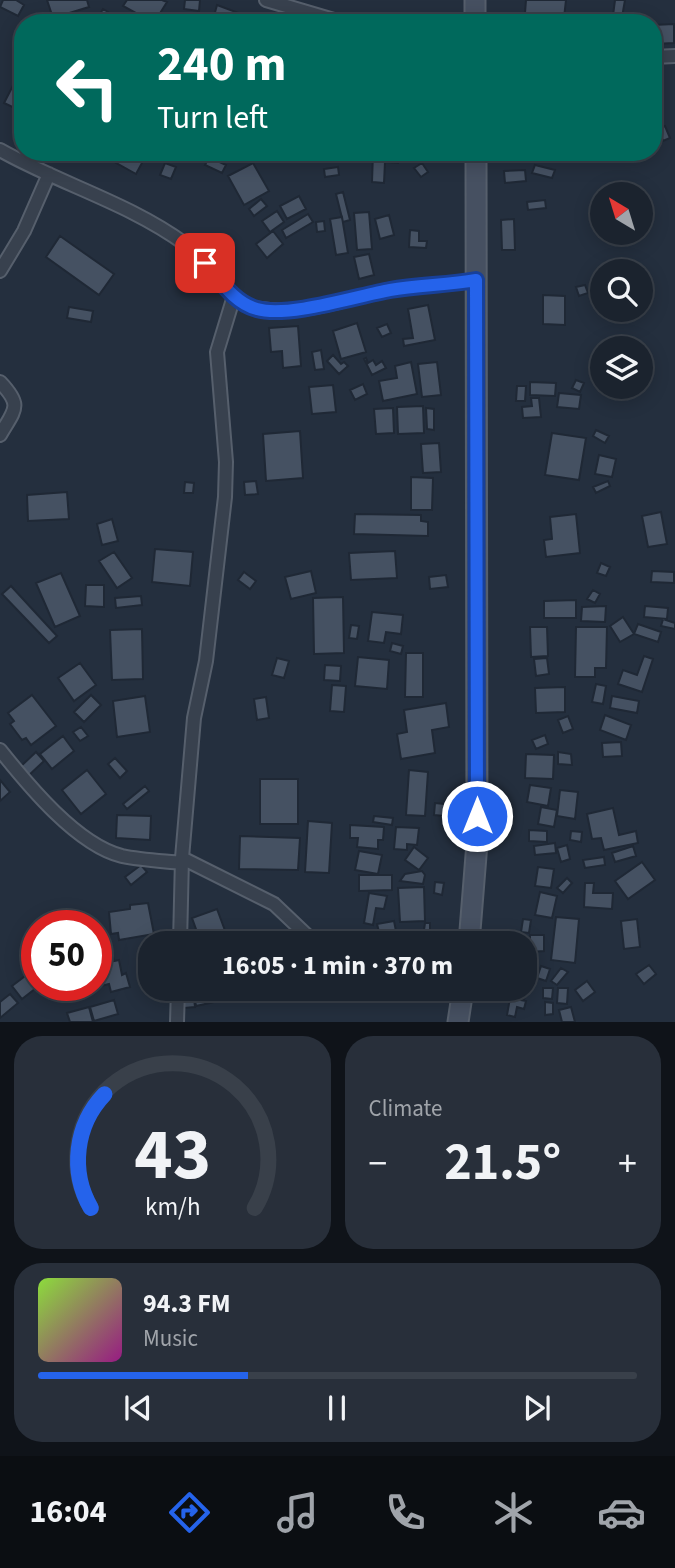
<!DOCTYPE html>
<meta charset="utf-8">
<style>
body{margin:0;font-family:"Source Sans 3",sans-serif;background:#282f3a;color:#f1f3f6;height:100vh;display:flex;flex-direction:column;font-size:26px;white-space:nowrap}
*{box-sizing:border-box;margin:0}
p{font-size:23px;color:#a0a4aa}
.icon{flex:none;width:38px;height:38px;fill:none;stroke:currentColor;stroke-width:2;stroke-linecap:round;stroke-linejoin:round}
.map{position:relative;height:1022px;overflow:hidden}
.drawer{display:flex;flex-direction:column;gap:14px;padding:14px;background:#0f1319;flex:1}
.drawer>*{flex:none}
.hud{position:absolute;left:14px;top:14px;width:648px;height:147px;border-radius:28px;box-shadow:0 4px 18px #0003,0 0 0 2px #39404a;background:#00695c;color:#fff;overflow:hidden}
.needle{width:46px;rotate:322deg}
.tools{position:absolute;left:590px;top:182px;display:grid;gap:14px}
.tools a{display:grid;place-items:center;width:63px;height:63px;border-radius:50%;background:#1b232e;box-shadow:0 4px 18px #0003,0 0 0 2px #39404a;font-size:35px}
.speed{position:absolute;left:21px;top:910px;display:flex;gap:14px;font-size:35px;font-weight:700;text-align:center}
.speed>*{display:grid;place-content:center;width:91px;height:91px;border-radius:50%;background:#1b232e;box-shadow:0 4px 18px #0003,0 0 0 2px #39404a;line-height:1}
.speed .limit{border:10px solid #d22;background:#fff;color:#111}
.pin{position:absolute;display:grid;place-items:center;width:60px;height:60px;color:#fff;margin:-30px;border-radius:14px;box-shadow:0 4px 10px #0006}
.me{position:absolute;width:77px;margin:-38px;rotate:0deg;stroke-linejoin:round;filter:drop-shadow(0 0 5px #0008)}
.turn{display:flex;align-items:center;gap:24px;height:147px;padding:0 28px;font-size:32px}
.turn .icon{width:91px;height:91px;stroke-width:2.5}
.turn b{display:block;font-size:49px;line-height:60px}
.big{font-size:52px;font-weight:700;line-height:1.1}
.drawer .widget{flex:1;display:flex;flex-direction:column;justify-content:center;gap:10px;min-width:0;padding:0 24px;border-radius:28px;background:#282f3a}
.drawer .dial{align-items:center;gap:0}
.dial svg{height:182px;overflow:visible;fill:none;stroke:#39404a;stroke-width:7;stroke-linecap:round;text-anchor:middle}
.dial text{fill:#f1f3f6;stroke:none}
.song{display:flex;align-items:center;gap:21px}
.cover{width:84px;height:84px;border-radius:10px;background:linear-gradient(135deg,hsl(90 70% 55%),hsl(310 70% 35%))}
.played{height:7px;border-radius:4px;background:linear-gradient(90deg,#2563eb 35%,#39404a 35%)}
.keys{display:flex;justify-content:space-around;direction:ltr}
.heat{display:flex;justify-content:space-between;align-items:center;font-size:38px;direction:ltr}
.drawer .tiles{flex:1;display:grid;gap:14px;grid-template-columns:1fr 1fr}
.widget:last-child{grid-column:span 2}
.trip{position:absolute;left:138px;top:931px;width:399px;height:70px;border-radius:28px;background:#1b232e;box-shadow:0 4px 18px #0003,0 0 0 2px #39404a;font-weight:700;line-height:70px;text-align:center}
.dock{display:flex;height:112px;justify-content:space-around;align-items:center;background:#0b0e12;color:#a0a4aa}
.dock .icon{width:49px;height:49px}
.dock .selected{color:#2563eb}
.dock b{font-size:32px;color:#f1f3f6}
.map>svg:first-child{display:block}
</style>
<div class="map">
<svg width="675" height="1022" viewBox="0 0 675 1022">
<rect width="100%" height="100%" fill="#242f3e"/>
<path fill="#455162" stroke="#1f2835" stroke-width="2" d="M3 0H16L24 5 18 16 0 7Z
M47 0H87L89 7 53 18Z
M127 0H162L167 2 154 23 123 6Z
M185 0H200L199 11 184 9Z
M526 0H566L564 18 525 13Z
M615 0H625L621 23H612Z
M217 5 244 15 241 23 214 16Z
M103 9 115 16 111 23H102L97 19Z
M202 19V23H176V20Z
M674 24V43L654 44 653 25Z
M21 70H23V112L4 103Z
M653 85H660L657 117 653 116Z
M665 126 670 138 663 141 658 129Z
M115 152H148L136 174 111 160Z
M373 152H398V163L385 162 384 183 372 182Z
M209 157 226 165 222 173 205 165Z
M165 163 176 167 171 179 160 175Z
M253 163 269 191 244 205 228 176Z
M422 163 428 172 421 177 414 168Z
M535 165 555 170 552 178 532 173Z
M338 167 339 175 325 177 324 169Z
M525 170 526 181 505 183 504 171Z
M343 192 350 220 343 222 336 194Z
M299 196 306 209 287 219 280 206Z
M261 199 267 206 254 216 249 209Z
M545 200 546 208 528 210 527 202Z
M277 211 284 222 270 232 262 221Z
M369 212 372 249 357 250 354 213Z
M308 214 313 222 286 238 282 230Z
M389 215 394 235 380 239 375 219Z
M342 217 348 253 336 255 330 219Z
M514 219 515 250H502L501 220Z
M324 221 325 231 317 232 316 222Z
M410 230 419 231V241H427L426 248 409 247Z
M273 231 283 244 267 258 256 244Z
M60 236 114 274 99 295 46 257Z
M369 254 374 275 359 279 354 257Z
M585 285 588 293 579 296 576 287Z
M543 295 565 296V325L543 324Z
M428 305 435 340 404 346 403 339 413 338 408 309Z
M69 307 93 311 91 322 67 318Z
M357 323 366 352 341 359 333 331Z
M387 324 391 333 382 337 377 328Z
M298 326 301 366 283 368 282 351 271 352 269 328Z
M321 350 324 369 315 370 312 352Z
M333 355 341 364 344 362 348 366 339 374 327 361Z
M366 358 368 363 373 360 376 365 382 361 386 368 372 375 364 359Z
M411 362 417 394 383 401 379 381 397 378 395 366Z
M437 362 441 395 422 397 418 364Z
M576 380 584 383 580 392 572 388Z
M530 382 556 383 555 396 530 395Z
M363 384 367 394 355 400 350 390Z
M333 385 336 412 312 414 309 387Z
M517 386H526L525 401H516Z
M559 393 581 395 579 409 557 407Z
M531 398H539L541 417 523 418 522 407 532 406Z
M423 406 424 433 398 434 397 407Z
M393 408 394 433 376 434 374 409Z
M426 408 434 409V430L427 429Z
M596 430 609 436 605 443 593 436Z
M300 431 303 478 266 481 263 434Z
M552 433 586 438 579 480 545 475Z
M439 443 441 472 423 473 421 444Z
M599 455 616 459 612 477 595 474Z
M411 477 433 478 432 510H411Z
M256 481 258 494 245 495 244 482Z
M608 481 610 486 596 493 593 487Z
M185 482 194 483 193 493H184Z
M67 492 69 519 28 521 27 495Z
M661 512 667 544 648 547 642 516Z
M355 514 421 515V521L428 522V536L354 534Z
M576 514 580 553 546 557 544 540 552 539 550 517Z
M112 519 118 541 102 545 97 524Z
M155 549 193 552 190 586 152 582Z
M395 551 397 578 351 580 349 553Z
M114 552 132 578 117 588 99 561Z
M601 563 610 567 606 576 597 573Z
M311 571 316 593 291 599 285 577Z
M652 571 674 572V583L651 582Z
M244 572 256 581 250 589 238 580Z
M61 573 80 616 55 627 36 583Z
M446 575 448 587 430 589 429 577Z
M86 585H104V607L85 606Z
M11 586 57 636 49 643 2 594Z
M593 590 600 594 595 603 587 599Z
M141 596 142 605 116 608 115 598Z
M343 597 344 653 314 654 313 598Z
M576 600V618H544V601Z
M606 606 605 622 581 621 582 607Z
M645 606 668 608 667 619 644 617Z
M372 612 403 615 401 634 386 632 384 643 368 641Z
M623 617 634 634 620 642 610 626Z
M663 619 675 623V629L661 626Z
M638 624 661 632 658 642 634 634Z
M351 625 359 626 357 639 349 638Z
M530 627H547L548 656 531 657Z
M576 627H607L606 668H595V677H575Z
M142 629 143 679 112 680 110 630Z
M392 643 403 646 401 654 390 651Z
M406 653H423V697H405Z
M644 656 653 659 642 692 618 684 623 670 637 675Z
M358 657 389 660 387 689 355 686Z
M277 658 289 661 284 678 272 675Z
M547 658 549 674 536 676 534 659Z
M80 663 96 685 74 701 58 678Z
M325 665 341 666 340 681 324 680Z
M596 684 606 686 603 704 592 702Z
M332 685 346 686 344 712 330 711Z
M565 687V712L536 713 535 688Z
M32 695 56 726 31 745 26 738 22 740 10 724 14 721 8 713Z
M91 695 101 705 84 722 74 712Z
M145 696 150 732 117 737 113 701Z
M612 696 639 701 637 713 610 708Z
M266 697 269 718 257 720 254 699Z
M446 703 449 727 432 730 435 753 401 759 397 734 407 732 404 710Z
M605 715 631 725 626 740 600 730Z
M568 716 573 729 563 733 558 720Z
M81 727 88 736 80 741 73 732Z
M545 735 548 744 536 749 532 740Z
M63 736 74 751 52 769 40 754Z
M621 742 622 756 603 757 602 743Z
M36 752 44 761 27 777 19 768Z
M558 752 571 754 572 765 558 764Z
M526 754 554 755 553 779 525 778Z
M115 758 127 771 120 778 108 764Z
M87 770 106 794 81 814 62 790Z
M409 770 428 772 425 816 406 815Z
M260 779H298V824H260Z
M0 780 10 792 0 801Z
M530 785 551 788 548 806 527 802Z
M145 786 149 791 127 809 123 804Z
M560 790 578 792 575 819 557 816Z
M435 803 445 804 444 816 434 815Z
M541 807 557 810 554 827 538 824Z
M613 808 619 835 636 831 638 843 604 850 601 838 592 839 587 814Z
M117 815 151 816 150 840 116 838Z
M374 816 393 818 392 825 373 822Z
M308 821 332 823 329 873 305 872Z
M350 825 384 827 383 840H378V849L357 847 358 838H350Z
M396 827 419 828 417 845 407 844V850L394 849Z
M529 830 547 831V842L529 841Z
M571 831 582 832 581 842 570 840Z
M240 836 300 838 298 870 239 869Z
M555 843 556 853 535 855 534 846Z
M567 845 570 859 561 862 557 848Z
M633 846 636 856 615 862 612 853Z
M414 847 428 858 419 870 405 860Z
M359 851 382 855 378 874 355 870Z
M604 857 605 865 585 868 583 860Z
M642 862 655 880 628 899 615 881Z
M141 865 147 872 131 885 125 877Z
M538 867 554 869 551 888 535 886Z
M422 871 425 875 423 884 400 881 405 874Z
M359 875H392V890L359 891Z
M567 878 572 883 563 893 557 888Z
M435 882 444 883 442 895 434 893Z
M585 883H594L593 893H613L612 909 584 907Z
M424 887 425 921 400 922 398 888Z
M540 892 557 896 552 918 535 915Z
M369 893 387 896 384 909 376 908 373 925 364 923Z
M148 903 154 934 119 940 118 933 111 934 109 912 130 909V905Z
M217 909 227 936 201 943 192 918Z
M556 917 579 919 575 963 551 960Z
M523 919 531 920 529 933 521 932Z
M637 919 640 947 624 949 621 921Z
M394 921 396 931 379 932 377 924Z
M425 923H430V937H415V930H424Z
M530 935H544V951L530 952Z
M110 938V945L98 946V939Z
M112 954 114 961 119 960 122 975 126 973 130 987 111 992 109 984 93 988V985H96V958Z
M528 955 537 958 524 999 515 997 518 989H525V966Z
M649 965 656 974 644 984 636 974Z
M541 966 550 969 546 981 537 978Z
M37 967V985H40L22 999 12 986Z
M561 968 568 972 557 985 551 981Z
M587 981 595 992 583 1001 575 990Z
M543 988H553L552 999 543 998Z
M558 988H568L567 1004 557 1003Z
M193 989 195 1007 184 1008 182 990Z
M217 991 219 1001 196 1006 194 996Z
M10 994 18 1003 0 1018V1002Z
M510 998 526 1001 524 1009 517 1007 515 1017 507 1015Z
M114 1000 118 1014 94 1021 90 1007Z
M545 1002 553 1003V1014L545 1015Z
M89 1007 93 1022H70L67 1013Z
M571 1007 575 1022H562L559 1010Z"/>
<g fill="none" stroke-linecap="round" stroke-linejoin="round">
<defs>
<path id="street" d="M266 0 344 23
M653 57 675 56
M0 150C60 184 129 203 185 244 210 263 227 304 260 309 304 316 349 297 391 290 419 285 448 285 476 280
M0 271 24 231 49 174
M0 382C23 406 15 409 0 435
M0 750C28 785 77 845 122 856 141 860 163 861 182 863
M182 858 274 904 314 942 326 943
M180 943 182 858 194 718 206 661 225 497 226 462 217 352 234 296
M333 943C365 939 394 932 424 943
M177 1022 178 989"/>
<path id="secondary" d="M475 0V23
M469 943 477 843 476 152
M458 1022 463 989"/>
</defs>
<use href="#street" stroke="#565f6c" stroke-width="16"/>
<use href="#secondary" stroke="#565f6c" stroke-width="23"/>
<use href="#street" stroke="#38414e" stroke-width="12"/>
<use href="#secondary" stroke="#465061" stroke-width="19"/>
</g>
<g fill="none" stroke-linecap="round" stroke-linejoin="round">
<defs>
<path id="route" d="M205 263C220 280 234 303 257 309 288 318 357 296 390 290 418 285 447 285 476 280L477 816"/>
</defs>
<use href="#route" stroke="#184099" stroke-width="18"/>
<use href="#route" stroke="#2563eb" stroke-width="12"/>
</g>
</svg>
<div class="tools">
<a><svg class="needle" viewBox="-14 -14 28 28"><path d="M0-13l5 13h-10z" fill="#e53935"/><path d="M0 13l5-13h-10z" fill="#a0a4aa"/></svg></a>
<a><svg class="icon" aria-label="search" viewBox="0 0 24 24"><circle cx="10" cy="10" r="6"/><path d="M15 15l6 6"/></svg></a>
<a><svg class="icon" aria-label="layers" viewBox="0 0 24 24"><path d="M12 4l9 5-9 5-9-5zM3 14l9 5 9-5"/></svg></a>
</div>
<div class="speed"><div class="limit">50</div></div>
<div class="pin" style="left:205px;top:263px;background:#d93025"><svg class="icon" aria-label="arrive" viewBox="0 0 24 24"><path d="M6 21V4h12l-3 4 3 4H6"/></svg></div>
<svg class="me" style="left:477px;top:816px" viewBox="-20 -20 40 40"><circle r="17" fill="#2563eb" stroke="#fff" stroke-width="3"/><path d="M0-11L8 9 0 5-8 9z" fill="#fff"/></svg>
<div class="trip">16:05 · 1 min · 370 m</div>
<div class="hud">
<div class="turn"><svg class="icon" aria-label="left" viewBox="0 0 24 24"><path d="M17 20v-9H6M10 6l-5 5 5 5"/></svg><div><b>240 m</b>Turn left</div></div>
</div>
</div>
<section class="drawer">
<div class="tiles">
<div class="widget dial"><svg viewBox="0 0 100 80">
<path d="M14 69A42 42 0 1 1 86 69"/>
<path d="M14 69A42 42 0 0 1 20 19" stroke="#2563eb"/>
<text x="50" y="56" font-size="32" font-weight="700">43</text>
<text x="50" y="72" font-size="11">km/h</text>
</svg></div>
<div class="widget"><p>Climate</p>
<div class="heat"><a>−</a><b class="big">21.5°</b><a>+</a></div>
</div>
<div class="widget">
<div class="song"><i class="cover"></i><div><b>94.3 FM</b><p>Music</p></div></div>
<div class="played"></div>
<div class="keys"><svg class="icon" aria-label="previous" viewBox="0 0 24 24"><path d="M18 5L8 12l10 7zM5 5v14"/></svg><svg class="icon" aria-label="pause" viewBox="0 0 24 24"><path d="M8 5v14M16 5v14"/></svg><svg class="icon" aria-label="next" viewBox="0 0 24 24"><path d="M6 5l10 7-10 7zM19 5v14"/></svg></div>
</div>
</div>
</section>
<nav class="dock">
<b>16:04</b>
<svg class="icon selected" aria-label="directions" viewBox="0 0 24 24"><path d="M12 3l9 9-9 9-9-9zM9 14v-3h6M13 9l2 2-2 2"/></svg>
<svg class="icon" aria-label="music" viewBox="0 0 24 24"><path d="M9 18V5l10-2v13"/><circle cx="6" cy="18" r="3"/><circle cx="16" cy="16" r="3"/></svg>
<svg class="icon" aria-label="phone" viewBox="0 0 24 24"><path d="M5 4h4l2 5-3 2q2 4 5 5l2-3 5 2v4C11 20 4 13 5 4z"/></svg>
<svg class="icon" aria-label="climate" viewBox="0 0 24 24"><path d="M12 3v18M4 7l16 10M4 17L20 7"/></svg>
<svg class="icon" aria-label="car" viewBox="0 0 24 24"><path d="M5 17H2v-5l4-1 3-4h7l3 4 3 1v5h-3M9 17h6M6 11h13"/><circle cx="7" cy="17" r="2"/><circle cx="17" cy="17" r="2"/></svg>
</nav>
